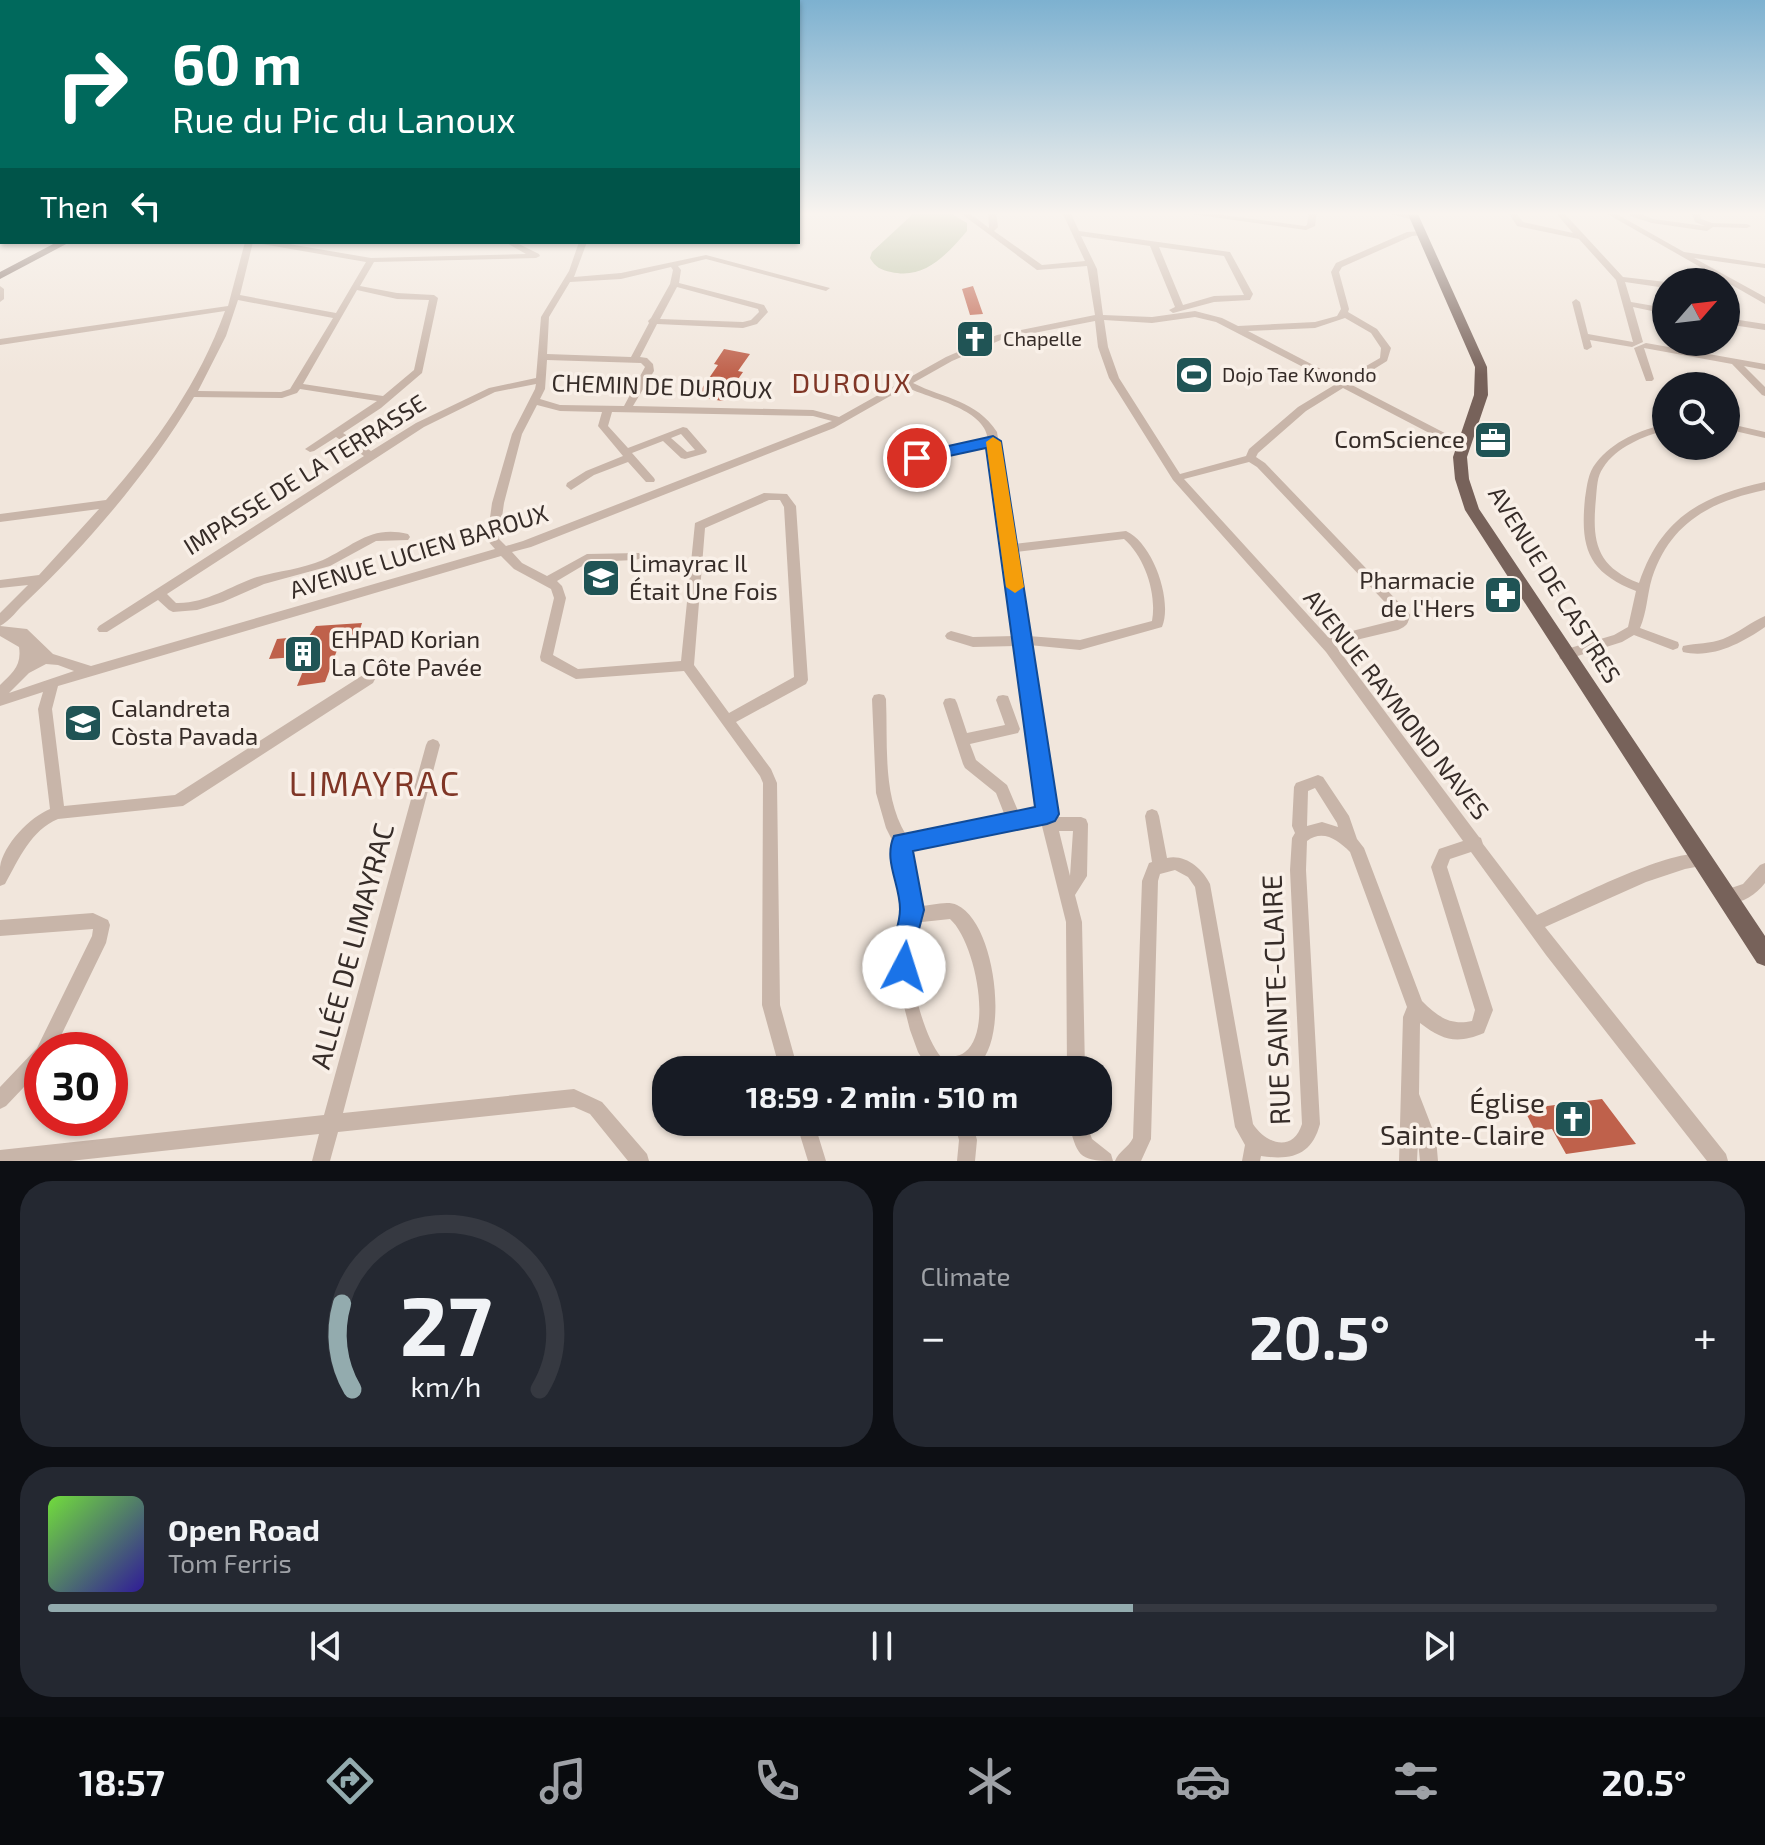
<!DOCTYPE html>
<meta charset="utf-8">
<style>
body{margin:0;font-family:"Exo 2",sans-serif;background:#242831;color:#f1f3f6;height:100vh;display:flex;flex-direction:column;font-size:30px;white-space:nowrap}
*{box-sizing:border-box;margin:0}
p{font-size:26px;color:#9ea1a6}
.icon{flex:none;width:44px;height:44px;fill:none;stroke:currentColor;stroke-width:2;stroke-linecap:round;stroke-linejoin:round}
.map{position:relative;height:1161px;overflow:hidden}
.drawer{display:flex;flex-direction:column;gap:20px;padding:20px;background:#0d0f14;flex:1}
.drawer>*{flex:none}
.hud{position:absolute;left:0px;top:0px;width:800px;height:244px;box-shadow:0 2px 6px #0004;background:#00695c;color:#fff;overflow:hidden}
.needle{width:52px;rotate:62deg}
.buttons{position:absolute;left:1652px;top:268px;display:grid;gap:16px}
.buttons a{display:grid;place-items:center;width:88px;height:88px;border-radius:50%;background:#171b24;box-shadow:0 2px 6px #0004;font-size:40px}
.speed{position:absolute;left:24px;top:1032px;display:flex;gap:16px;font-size:40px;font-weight:700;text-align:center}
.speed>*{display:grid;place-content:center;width:104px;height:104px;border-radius:50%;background:#171b24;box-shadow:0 2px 6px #0004;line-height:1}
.speed .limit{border:12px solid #d22;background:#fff;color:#111}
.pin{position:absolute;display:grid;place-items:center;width:68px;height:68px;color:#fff;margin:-34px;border:4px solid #fff;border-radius:50%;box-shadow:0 2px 8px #0007}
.me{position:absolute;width:88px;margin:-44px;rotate:5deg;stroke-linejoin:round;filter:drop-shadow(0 0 6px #0008)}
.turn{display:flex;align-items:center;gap:28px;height:168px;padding:0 40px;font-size:36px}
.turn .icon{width:104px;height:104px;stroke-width:2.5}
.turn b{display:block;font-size:56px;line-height:68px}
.then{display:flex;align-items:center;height:76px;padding:0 40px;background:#0003;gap:16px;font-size:30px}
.big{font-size:60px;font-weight:700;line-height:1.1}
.drawer .card{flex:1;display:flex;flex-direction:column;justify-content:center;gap:12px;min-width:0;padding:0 28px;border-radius:32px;background:#242831}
.drawer .dial{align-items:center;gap:0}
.dial svg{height:208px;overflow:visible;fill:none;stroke:#363941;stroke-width:7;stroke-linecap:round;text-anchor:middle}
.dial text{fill:#f1f3f6;stroke:none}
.song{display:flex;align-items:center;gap:24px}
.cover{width:96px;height:96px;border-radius:12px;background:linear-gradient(135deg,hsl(100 70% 55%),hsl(250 70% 35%))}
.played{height:8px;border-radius:4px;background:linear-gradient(90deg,#93abae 65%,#363941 65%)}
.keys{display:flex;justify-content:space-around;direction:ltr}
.heat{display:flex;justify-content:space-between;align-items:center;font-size:44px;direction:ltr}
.drawer .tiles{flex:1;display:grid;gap:20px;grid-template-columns:1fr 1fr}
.card:last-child{grid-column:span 2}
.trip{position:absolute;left:652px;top:1056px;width:460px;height:80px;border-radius:32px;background:#171b24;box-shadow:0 2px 6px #0004;font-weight:700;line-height:80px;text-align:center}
.menu{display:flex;height:128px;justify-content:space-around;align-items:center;background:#090b0e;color:#9ea1a6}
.menu .icon{width:56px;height:56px}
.menu .on{color:#93abae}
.menu b{font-size:36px;color:#f1f3f6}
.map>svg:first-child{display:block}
</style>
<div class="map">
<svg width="1765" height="1161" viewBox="0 0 1765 1161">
<rect width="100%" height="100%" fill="#f1e6dc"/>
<path fill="#b5bf9d" d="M915 212 950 213 967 223V231C947 254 925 280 891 272 881 270 875 267 870 258L872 252Z"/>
<path fill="#bf614b" d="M973 286 977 297 983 314 970 315 962 289Z
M724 349 750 354 738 371 743 372 723 401 696 397 718 365 714 364Z
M362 623 356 642 339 645 325 682 297 686 309 656 269 659 277 639 309 636 316 626Z
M1602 1099 1636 1144 1566 1154 1552 1129 1535 1131 1524 1109Z"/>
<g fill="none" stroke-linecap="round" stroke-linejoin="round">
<path fill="#c8b5a9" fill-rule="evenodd" d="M0 212H2V215H0Z
M959 212H968L989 228 988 212H996L998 227 994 231 1042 265 1085 261 1062 212H1070L1079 231 1230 252 1253 294 1250 300 1214 302 1173 313 1169 310 1175 307 1150 246 1081 236 1097 269 1103 315 1152 317 1195 311 1222 318 1238 326 1315 322 1337 316 1341 309 1331 272 1336 263 1407 232 1424 231V235L1412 236 1342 267 1339 272 1349 309 1348 312 1377 329 1391 348 1387 361 1350 384 1466 444 1467 446 1466 448H1458L1343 388 1306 411 1258 453 1256 457 1265 463 1408 612 1410 615C1408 624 1407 626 1398 630L1335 645 1479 837 1481 838 1483 844 1537 915C1569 901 1676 845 1706 855L1709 860 1706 865 1685 869 1646 882 1545 927 1726 1154 1728 1161H1707L1546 955 1471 852 1450 859 1447 867 1493 1010 1484 1033C1458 1044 1443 1041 1420 1023L1419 1094 1436 1138 1438 1161H1420L1418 1141 1417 1161H1399L1403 1017 1407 1007 1350 852C1338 840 1323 829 1307 841L1306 870 1320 1124C1312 1154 1293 1161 1261 1156L1260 1161H1242L1245 1145 1235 1127 1195 887 1188 877 1175 870 1160 874 1158 881 1151 1139 1141 1161H1115C1119 1151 1128 1148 1133 1138L1142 881 1149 863 1152 862 1145 816 1147 811 1152 809 1157 811 1159 816 1167 858C1185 854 1202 868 1210 884L1253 1124C1266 1144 1293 1153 1302 1124L1290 870 1292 838 1295 833 1292 826 1294 787 1296 783 1318 775 1323 777 1349 816 1357 839 1364 848 1422 1001C1437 1016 1450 1026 1472 1021L1475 1010 1431 867 1439 849 1463 841 1326 652 1173 480 1109 378 1098 347 1095 321 1003 339 952 361 913 383C945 399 976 400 997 432L1014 544 1126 531C1153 543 1173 601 1162 627L1080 650 1029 645 1055 817H1081L1086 819 1088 824 1087 876 1075 895 1082 922 1085 1070H1067L1066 922 1041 822 910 848 920 906C931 906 947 900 957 905 995 922 1010 1037 978 1065 966 1075 943 1070 929 1070L918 1052 910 1030 897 979 895 948 903 916 904 903 894 844 886 828 876 793 872 699 874 695 879 694 884 695 886 699C888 744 882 795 906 835L1005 816 996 793 965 768 963 764 943 703 945 699 950 698 955 699 957 703 967 733 1005 725 996 700 998 696 1003 695 1008 696 1020 729 1018 733 970 744 976 760 1007 785 1019 813 1039 809 1016 646 973 647 947 639 945 636 947 633 951 631 973 637 1015 636 989 445C965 451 909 470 889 457L894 454 917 455 988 439C984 408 930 399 906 387L834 428 531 547 512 552 522 563 547 576 587 554 639 553 641 556 639 559 635 560 589 562 557 581 562 586 566 598 553 655 578 669 681 661 695 523 764 493 787 494 796 506 808 680 806 684 736 722 771 769 777 783 780 1005 798 1070H780L762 1005 763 783 760 776 684 671 576 679 541 661 540 657 554 598 551 589 514 569 501 556 58 686 52 709 64 806 175 795 363 675 368 674 373 675 375 679 373 683 183 806 58 819C31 830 19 859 5 884L0 886C0 880 0 873 0 867 3 845 30 817 50 809L38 709 43 692 0 706V685C12 673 22 666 19 647L0 636V626L27 629 53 654 91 666 495 549 487 540 492 503 512 434 535 389 536 384 495 392 424 427 167 594 176 603C206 604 230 586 257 577 279 571 302 569 323 560 354 546 370 525 408 534L410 537 408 540 376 541 330 566 264 584 223 602 197 610 173 612 169 610 158 600 107 632H99L97 629 99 626 364 456 336 437 314 451 310 452 305 449 377 401 300 389 297 393 282 398 194 397C152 468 87 545 27 601 18 609 10 621 0 626V613L28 585 0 588V580L39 575 99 509 0 522V514L106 500C156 443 199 383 225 311L0 345V339L228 306 245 242H253L240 295 336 313 366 262 262 244 258 242H277L371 258 526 254 505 242H515L539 254 540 256 536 258 374 262 360 286 397 293 434 295 438 298 422 373 381 408 343 433 371 451 416 423 489 388 536 378 541 317 569 271 579 242H587L574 277 621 273 706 255 830 288 826 291 706 259 678 266 681 270 679 283 764 305 768 312 757 324 743 328 657 324 640 357 647 358 653 364 654 371 633 406 813 410 839 417 946 357 997 335 1095 315 1087 266 1037 270ZM1159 247 1224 256 1244 295 1214 296 1183 305ZM671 267 673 270 670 284 651 318 648 321 649 323 631 357 547 354 549 317 570 282 621 279ZM677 287 758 309 759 312 751 320 743 322 660 319ZM357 290 397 299 429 300 414 370 383 396 303 384ZM238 300 333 318 290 389 281 392 198 391 226 336ZM1195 317 1216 322 1336 384 1298 407 1249 449 1246 456 1180 474 1119 378 1108 347 1104 320 1152 323ZM1345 318 1371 333 1381 348 1380 358 1342 380 1248 331 1315 328ZM547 360 641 363 645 367 624 406 560 405 540 399 545 389ZM537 405 560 411 602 412 598 426 623 456 586 471 567 483 566 486 571 490 594 475 628 462 646 482H654L655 480 654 478 632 453 663 441 681 458 685 459 706 453 707 451 687 428 683 427 628 448 608 426 612 412 813 416 832 421 523 541 506 546 499 539 504 503 522 434ZM681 434 695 450 687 452 671 438ZM1249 462 1257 467 1398 616 1396 620 1328 637 1184 479ZM769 500H780L784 507 794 677 729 713 694 665 705 528ZM1124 539C1145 557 1157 594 1152 621L1080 640 1028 636 1015 552ZM46 664 58 665 74 671 9 693 29 673ZM1315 788 1337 823 1338 827 1322 822 1307 826 1308 791ZM1059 831H1073L1070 876ZM950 919C974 940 994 1030 965 1052 959 1057 949 1057 941 1057 923 1035 910 981 911 952 912 941 916 931 918 920L922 922Z
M1176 212H1201L1305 226 1307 225 1309 212H1317L1315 226 1306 230Z
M1382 212H1398L1418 218 1414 220Z
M1508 212H1515L1523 222 1573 233 1555 212H1563L1623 277 1666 282V288L1625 282 1631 302 1666 308V314L1633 307 1643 342 1632 347 1590 340 1592 347 1587 350 1584 349 1572 302 1576 299 1580 302 1588 334 1633 342 1616 280 1579 239 1517 226Z
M1604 212H1613L1684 252 1765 264V268L1694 258 1765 297V304Z
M1630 212H1636L1653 219 1705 226 1695 222 1692 214 1705 212 1700 215 1701 219 1712 223 1747 224 1751 226 1747 228 1713 227 1707 231 1652 223 1630 216Z
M0 233H2V237H0Z
M0 286 4 289V299L0 302Z
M1726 318 1765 324V330L1726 324Z
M1646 343 1765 364V370L1744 366 1765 387V396L1762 395 1732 364 1644 348 1654 379 1652 381H1646L1634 348Z
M1726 423 1765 432V438L1726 429Z
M1666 424V430C1644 436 1616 447 1603 468 1597 476 1597 488 1596 498 1592 540 1595 566 1639 583 1661 518 1701 496 1765 482V490C1711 501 1670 523 1652 578 1647 595 1647 612 1640 628L1678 642 1679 645 1678 648 1673 650 1634 635 1622 642 1565 660 1560 659 1559 655 1560 651 1614 635 1628 627 1636 591C1588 572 1580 548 1585 498 1587 485 1588 473 1596 463 1613 441 1640 430 1666 424Z
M1765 616V627C1742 643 1712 659 1683 652L1682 649 1683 646C1697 643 1710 644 1723 639 1738 633 1751 622 1765 616Z
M433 739 438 741 440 745 343 1113 574 1089 602 1102 647 1154 649 1161H628L590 1114 574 1107 338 1132 330 1161H312L319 1134 70 1161H0V1150L324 1115 426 745 428 741Z
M1765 863V883C1754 897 1737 907 1719 902L1717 897 1719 892 1743 884 1760 865Z
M93 913 108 920 110 925 106 943 54 1050H42V1068L6 1106 0 1109V1087L37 1048 92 936 93 929 0 936V920Z
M796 1122H814L826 1161H808Z
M954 1122H972L977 1140 975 1161H957L959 1140Z
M1068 1122H1086L1092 1139 1111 1154 1113 1161C1077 1161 1078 1155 1068 1122Z"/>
<path fill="#77625a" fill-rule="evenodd" d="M1407 212H1417L1487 367 1488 395 1467 457 1469 479 1479 509 1765 936V966L1757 963 1465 510 1455 479 1453 457 1474 395 1475 367Z
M57 242H70L0 279V272Z"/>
</g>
<linearGradient id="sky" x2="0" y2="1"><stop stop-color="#7db1d0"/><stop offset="0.57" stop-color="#f9f4ef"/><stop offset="1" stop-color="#f9f4ef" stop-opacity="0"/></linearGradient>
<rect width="1765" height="375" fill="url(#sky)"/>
<path fill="#1a73e8" stroke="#114b97" stroke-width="2" d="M993 436 1001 441 1059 814 1055 821 1047 824 913 851 924 910 917 937 916 967 913 976 904 980 895 976C884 949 900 933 900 909 900 884 883 860 894 836L1035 807 986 448 917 463 909 458 917 453Z"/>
<path fill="#f59e0b" d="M993 437 1001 442 1024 587 1015 593 1006 587 986 442Z"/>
<defs>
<symbol id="church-square" viewBox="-11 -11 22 22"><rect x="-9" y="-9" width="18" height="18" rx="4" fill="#205455" stroke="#f9f0e8"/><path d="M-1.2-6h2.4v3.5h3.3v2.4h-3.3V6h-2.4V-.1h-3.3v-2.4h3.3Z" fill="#fff"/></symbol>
<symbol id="stadium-square" viewBox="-11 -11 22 22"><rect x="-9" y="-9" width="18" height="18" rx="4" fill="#205455" stroke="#f9f0e8"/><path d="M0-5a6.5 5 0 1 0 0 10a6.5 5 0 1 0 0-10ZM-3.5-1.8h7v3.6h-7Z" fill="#fff"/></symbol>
<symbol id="office-square" viewBox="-11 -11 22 22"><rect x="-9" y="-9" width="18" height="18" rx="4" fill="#205455" stroke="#f9f0e8"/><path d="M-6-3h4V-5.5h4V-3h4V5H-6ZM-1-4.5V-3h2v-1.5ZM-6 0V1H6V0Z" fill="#fff"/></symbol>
<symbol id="school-square" viewBox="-11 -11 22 22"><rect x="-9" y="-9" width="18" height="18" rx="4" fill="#205455" stroke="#f9f0e8"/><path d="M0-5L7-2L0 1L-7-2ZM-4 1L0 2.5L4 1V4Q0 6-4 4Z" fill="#fff"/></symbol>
<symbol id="pharmacy-square" viewBox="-11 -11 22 22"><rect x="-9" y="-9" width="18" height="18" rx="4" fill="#205455" stroke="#f9f0e8"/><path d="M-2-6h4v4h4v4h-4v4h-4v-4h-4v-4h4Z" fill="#fff"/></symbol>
<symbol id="building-square" viewBox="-11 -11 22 22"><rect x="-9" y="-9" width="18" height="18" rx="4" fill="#205455" stroke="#f9f0e8"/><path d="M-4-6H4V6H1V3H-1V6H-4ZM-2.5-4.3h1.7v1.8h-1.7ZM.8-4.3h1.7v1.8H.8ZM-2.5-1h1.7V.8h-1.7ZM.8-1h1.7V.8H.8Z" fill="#fff"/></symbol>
</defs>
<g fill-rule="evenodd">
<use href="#church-square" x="953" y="317" width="44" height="44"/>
<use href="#stadium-square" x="1172" y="353" width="44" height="44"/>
<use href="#office-square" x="1471" y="418" width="44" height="44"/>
<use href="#school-square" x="579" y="556" width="44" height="44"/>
<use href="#pharmacy-square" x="1481" y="573" width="44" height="44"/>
<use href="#building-square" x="281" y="632" width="44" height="44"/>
<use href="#school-square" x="61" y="701" width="44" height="44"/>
<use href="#church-square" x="1551" y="1097" width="44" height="44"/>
</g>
<g text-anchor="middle" stroke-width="7" stroke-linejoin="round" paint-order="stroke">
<g font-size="20" fill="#362c28" stroke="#f9f0e8" text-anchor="start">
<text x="1003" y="346">Chapelle</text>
<text x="1222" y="382">Dojo Tae Kwondo</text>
</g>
<g font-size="24" fill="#362c28" stroke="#f9f0e8">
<text transform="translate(662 387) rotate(2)" y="8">CHEMIN DE DUROUX</text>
<text transform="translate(305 475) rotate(-32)" y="8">IMPASSE DE LA TERRASSE</text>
<text transform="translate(419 552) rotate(-17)" y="8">AVENUE LUCIEN BAROUX</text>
<text transform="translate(1554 585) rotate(58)" y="8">AVENUE DE CASTRES</text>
<text transform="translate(1396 705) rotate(52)" y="8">AVENUE RAYMOND NAVES</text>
</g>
<g font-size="24" fill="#362c28" stroke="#f9f0e8" text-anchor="start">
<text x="1465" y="448" text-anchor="end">ComScience</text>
<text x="629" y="572">Limayrac Il<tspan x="629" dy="28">Était Une Fois</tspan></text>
<text x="1475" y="589" text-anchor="end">Pharmacie<tspan x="1475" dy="28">de l'Hers</tspan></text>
<text x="331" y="648">EHPAD Korian<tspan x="331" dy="28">La Côte Pavée</tspan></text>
<text x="111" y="717">Calandreta<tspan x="111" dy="28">Còsta Pavada</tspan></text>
</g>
<g font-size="28" letter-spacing="2" fill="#803626" stroke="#f9f0e8">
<text x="852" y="393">DUROUX</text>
</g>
<g font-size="28" fill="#362c28" stroke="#f9f0e8">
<text transform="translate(352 946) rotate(-75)" y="10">ALLÉE DE LIMAYRAC</text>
<text transform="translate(1276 1000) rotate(-92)" y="10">RUE SAINTE-CLAIRE</text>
</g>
<g font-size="28" fill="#362c28" stroke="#f9f0e8" text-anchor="end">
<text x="1545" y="1113">Église<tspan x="1545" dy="32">Sainte-Claire</tspan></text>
</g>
<g font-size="34" letter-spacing="2" fill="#803626" stroke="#f9f0e8">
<text x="375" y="796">LIMAYRAC</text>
</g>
</g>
</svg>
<div class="buttons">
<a><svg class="needle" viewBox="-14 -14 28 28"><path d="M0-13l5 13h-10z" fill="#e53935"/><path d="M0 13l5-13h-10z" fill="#9ea1a6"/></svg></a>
<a><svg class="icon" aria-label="search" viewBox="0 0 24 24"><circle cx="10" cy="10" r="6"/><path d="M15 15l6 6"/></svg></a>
</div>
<div class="speed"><div class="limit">30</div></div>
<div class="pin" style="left:917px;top:458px;background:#d93025"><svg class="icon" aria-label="arrive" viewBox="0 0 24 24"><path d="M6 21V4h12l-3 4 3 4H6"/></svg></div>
<svg class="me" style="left:904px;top:967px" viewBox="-20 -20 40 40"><circle r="19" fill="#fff"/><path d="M0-13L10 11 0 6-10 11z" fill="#1a73e8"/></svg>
<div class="trip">18:59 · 2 min · 510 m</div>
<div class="hud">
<div class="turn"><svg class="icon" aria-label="right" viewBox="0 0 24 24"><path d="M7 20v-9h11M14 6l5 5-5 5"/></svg><div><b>60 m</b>Rue du Pic du Lanoux</div></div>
<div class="then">Then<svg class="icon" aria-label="left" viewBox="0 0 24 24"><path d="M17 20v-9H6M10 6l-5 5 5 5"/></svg></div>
</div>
</div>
<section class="drawer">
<div class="tiles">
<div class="card dial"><svg viewBox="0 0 100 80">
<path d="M14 69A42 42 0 1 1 86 69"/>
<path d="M14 69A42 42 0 0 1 10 36" stroke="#93abae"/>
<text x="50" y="56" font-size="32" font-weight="700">27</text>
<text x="50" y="72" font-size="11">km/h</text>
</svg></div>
<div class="card"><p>Climate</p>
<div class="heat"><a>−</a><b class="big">20.5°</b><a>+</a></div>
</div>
<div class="card">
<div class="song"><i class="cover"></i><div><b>Open Road</b><p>Tom Ferris</p></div></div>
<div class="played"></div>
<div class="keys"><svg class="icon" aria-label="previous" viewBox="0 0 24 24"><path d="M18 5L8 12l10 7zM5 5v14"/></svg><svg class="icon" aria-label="pause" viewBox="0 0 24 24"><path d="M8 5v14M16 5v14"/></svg><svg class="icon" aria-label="next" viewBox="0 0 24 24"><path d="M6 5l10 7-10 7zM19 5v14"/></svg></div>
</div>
</div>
</section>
<nav class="menu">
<b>18:57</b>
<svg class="icon on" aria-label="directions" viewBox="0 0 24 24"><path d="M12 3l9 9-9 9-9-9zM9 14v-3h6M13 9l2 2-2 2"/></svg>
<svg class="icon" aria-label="music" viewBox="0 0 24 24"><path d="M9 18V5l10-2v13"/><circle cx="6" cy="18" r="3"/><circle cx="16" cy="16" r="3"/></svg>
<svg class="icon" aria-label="phone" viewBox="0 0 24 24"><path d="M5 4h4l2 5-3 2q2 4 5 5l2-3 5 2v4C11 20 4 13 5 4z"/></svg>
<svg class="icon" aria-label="climate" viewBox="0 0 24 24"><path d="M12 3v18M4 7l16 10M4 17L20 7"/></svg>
<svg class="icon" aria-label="car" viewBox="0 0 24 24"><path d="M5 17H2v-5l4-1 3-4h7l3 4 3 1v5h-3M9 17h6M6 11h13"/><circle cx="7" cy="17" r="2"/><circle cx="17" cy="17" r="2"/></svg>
<svg class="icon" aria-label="filters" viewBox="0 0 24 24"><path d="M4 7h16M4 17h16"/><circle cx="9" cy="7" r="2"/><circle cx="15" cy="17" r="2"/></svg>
<b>20.5°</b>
</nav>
